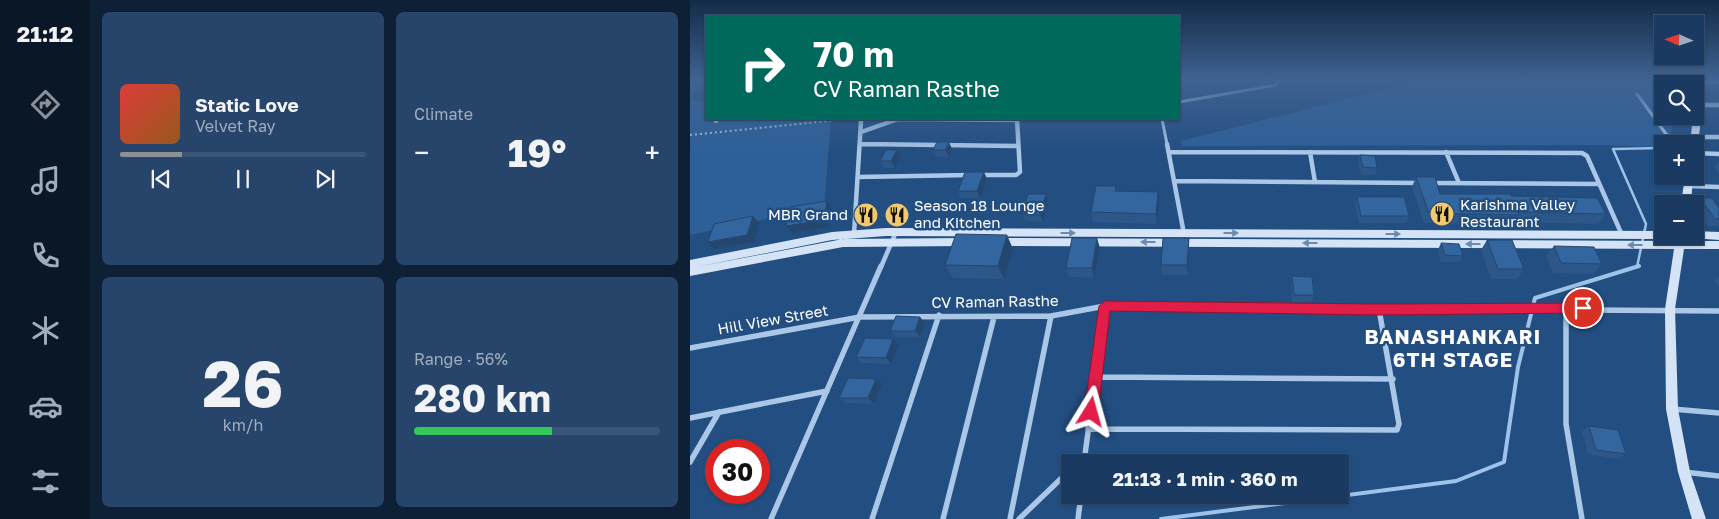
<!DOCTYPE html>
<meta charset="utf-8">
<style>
body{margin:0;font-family:"Golos Text",sans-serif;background:#27456a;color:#f1f3f6;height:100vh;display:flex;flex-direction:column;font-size:19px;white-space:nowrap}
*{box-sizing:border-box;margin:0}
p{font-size:16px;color:#9fadbd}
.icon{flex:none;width:28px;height:28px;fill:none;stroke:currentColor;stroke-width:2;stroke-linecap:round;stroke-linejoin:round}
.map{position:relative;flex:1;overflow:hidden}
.details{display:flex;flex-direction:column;gap:12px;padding:12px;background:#0e2035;width:600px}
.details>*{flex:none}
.top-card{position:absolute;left:15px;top:15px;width:475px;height:105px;border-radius:0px;box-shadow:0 1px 4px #0004,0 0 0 1px #385476;background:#00695c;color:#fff;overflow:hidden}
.needle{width:32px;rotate:273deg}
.tools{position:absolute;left:964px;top:15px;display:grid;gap:10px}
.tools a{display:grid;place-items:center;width:50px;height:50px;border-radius:0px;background:#1a3a61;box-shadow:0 1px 4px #0004,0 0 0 1px #385476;font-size:25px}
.speed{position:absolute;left:15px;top:439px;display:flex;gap:10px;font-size:25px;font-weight:700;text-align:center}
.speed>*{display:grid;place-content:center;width:65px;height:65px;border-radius:50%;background:#1a3a61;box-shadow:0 1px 4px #0004,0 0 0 1px #385476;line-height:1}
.speed .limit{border:8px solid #d22;background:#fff;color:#111}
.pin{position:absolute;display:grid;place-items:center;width:42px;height:42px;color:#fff;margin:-21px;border:2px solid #fff;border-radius:50%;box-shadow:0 1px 5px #0007}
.me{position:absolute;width:55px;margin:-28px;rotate:8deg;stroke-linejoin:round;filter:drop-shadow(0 0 4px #0008)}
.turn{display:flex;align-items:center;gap:18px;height:105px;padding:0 25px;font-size:22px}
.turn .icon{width:65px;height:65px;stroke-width:2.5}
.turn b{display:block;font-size:35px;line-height:42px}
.big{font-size:38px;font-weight:700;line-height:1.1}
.details .tile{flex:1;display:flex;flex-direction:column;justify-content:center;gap:8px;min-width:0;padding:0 18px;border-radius:8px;background:#27456a}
.details .dial{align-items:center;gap:0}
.dial b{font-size:65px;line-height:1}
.song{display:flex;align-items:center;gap:15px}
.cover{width:60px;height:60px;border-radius:8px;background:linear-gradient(135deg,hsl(0 70% 55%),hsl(30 70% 35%))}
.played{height:5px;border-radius:2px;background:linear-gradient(90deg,#8c9099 25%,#385476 25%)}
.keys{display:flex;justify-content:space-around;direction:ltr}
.heat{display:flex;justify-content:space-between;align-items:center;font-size:28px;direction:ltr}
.charge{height:8px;border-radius:4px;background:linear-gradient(90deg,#34c759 56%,#385476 0)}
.details .tiles{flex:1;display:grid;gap:12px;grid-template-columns:repeat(2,1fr)}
.trip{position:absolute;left:371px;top:454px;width:288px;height:50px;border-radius:0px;background:#1a3a61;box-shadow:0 1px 4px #0004,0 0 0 1px #385476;font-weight:700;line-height:50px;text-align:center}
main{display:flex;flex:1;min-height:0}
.tabs{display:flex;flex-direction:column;width:90px;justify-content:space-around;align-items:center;background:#0a1727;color:#9fadbd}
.tabs .icon{width:35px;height:35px}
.tabs .on{color:#8c9099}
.tabs b{font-size:22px;color:#f1f3f6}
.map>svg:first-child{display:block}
</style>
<main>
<nav class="tabs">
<b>21:12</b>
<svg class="icon on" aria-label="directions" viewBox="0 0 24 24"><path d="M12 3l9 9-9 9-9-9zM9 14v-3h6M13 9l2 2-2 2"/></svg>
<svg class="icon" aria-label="music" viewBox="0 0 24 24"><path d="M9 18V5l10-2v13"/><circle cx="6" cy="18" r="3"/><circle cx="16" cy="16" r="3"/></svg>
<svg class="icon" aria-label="phone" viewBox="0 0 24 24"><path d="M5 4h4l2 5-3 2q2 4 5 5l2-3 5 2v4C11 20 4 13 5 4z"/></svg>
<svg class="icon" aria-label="climate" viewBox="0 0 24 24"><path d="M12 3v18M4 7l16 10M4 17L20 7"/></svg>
<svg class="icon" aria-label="car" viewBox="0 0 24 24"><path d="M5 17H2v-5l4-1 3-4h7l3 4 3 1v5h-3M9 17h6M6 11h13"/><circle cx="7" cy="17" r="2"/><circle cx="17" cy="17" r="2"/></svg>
<svg class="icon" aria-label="filters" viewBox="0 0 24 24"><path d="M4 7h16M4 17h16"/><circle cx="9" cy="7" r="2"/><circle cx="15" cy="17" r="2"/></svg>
</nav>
<section class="details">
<div class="tiles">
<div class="tile">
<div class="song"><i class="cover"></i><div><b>Static Love</b><p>Velvet Ray</p></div></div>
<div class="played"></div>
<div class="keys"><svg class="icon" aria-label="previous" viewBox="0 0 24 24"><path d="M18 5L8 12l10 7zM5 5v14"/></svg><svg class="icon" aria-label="pause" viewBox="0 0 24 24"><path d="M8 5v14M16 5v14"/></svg><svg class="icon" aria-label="next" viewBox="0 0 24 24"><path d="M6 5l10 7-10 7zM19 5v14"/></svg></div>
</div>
<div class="tile"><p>Climate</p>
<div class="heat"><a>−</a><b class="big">19°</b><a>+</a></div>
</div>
<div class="tile dial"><b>26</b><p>km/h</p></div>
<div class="tile"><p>Range · 56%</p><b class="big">280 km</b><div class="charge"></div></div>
</div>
</section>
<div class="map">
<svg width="1029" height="519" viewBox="0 0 1029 519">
<rect width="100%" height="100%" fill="#234e81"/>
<path fill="#2d6099" d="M0 80H9L1 101H16V119H141L134 207 0 235Z
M732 80H990L989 84H972V116H983L979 144H972V147L911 145 492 146 491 141Z"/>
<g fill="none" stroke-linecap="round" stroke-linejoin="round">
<path stroke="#9ec2e8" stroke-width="2.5" d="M947 267 956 224 923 149 972 148"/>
<path stroke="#9ec2e8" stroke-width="4" d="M471 519 766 481 814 462 828 367 845 298 949 266"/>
<path stroke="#aac7e7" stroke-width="2" stroke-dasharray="2 3" stroke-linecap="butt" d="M0 135 157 119"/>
<path stroke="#aac7e7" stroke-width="3" d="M947 94 976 134 995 144
M489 102 586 85 589 80
M472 119 477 144"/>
<path stroke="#aac7e7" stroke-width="4.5" d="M1011 82H1029
M1008 105H1029
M208 119 327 120
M26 121 27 119
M171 132 208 119
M1005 137H1029
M171 144 328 146
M477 144 494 234
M479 152 892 153 897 156 932 235
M620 152 625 182
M756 152 769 183
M1005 153 1029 154
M291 175H326L330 172 327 119
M168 177 280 175
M484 181 729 183
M740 183 909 184
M998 186 1029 187
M164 234 171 121
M191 267 206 232"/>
<path stroke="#aac7e7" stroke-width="5.5" d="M876 308V424L892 519
M0 348 170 317 361 316 415 306 1029 311
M406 377 703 379
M982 409 1029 413
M0 418 137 391
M398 429 707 430 709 424 689 309
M0 462 29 412
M394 462 415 306
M994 472 1029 476
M81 519 191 266
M182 519 249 315
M253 519 304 317
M320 519 361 316
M329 519 380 470
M388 519 391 495"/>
<path fill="#d4e3f6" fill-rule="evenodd" d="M1008 80H1016L1008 144 1005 146V144H1000L1003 116H1005Z
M995 176H1003L1001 204H991Z
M196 228 972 231V236H976L972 239 196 236 142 240 6 267 153 239 276 238 281 242 276 246 153 247 0 276V260L142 232Z
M1005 231 1029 232V240L1002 238 1001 236H1005Z
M986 236H996L995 241H1029V249H994L985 309 988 409 1000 472 1016 519H1002L988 472 976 409 975 309 984 249 308 246 303 242 308 238 985 241Z"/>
</g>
<path fill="#2c5788" d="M262 149 259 157H247L243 150Z
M207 150 211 157 205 168H194L190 161Z
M670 155 687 168 685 175H671L668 162Z
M1029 161V174L1024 167Z
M726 177 750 194 821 196 916 214 908 224 825 222 823 225 734 223 722 187Z
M297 179 290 198H271L268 191Z
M426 186 427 191 469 203 467 224 403 222 401 212Z
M356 194 358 201 353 222 335 221 332 214Z
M667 197 719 216 716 223H669L665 204Z
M1010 198 1029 208V226H1018L1005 208V204Z
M499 238 498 275H472L471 265Z
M797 240 834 269 827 279H801L791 250Z
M751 243 773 256 769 262H751L748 250Z
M864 246 912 264 903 274 863 273 856 256Z
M410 248 404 278 379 277 376 268Z
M323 249 314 279 263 278 255 265Z
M602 276 624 295 622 302H602L601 283Z
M1029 277V287L1024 280Z
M235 323 230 337H206L200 331Z
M209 345 201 364 172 363 166 357Z
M186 379 192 384 184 404 155 403 149 398Z
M899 426 936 454 927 459 898 454 892 431Z"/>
<path fill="#24476f" d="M16 80V88L9 89 3 82Z
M259 142 262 149 259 157 255 150Z
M207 150 211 157 205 168 201 161Z
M294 172 297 179 290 198 287 191Z
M468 192 469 203 467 224 466 214Z
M356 194 358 201 353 222 350 215Z
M137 201 142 208 139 227 102 233 96 226Z
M63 216 69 223 64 242 25 249 18 242Z
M317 235 323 249 314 279 308 266Z
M407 238 410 248 404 278 402 268Z
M499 238V249L498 275 497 265Z
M230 317 235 323 230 337 225 331Z
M203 339 209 345 201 364 196 358Z
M186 379 192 384 184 404 178 398Z"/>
<path fill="#33659e" stroke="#24476f" d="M4 80H14L3 82Z
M247 142H259L255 150H243Z
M196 150H207L201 161H190Z
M670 155 685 156 687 168 673 167Z
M275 172H294L287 191H268Z
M726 177H745L750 194H820L821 196 907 198 916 214 828 212 829 215 739 213Z
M406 186H426L425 191 468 192 466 214 401 212Z
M338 194H356L350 215 332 214Z
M667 197H714L719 216H671Z
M1010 198H1022L1029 208V219H1025Z
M137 201 134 220 96 226 100 207Z
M63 216 57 235 18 242 24 224Z
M266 234 317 235 308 266 255 265Z
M382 238H407L402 268H376Z
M473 238H499L497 265H471Z
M797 240H822L834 269H808Z
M751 243 769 244 773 256 755 255Z
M864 246 904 247 912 264 871 263Z
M602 276 622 277 624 295H604Z
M206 316 230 317 225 331H200Z
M175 338 203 339 196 358 166 357Z
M158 378 186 379 178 398H149Z
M899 426 928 430 936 454 906 450Z"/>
<defs><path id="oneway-solid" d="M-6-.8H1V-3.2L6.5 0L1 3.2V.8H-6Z" transform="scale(1.25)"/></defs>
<g fill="#6a8ab0">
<use href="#oneway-solid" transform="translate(378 233)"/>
<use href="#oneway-solid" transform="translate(541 233)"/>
<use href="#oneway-solid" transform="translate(703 234)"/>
<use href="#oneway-solid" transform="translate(458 242) rotate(-180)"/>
<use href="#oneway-solid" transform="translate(620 243) rotate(-180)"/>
<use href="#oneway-solid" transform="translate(783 244) rotate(-180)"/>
<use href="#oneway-solid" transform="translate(945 245) rotate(-180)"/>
</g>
<linearGradient id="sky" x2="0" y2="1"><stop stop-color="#132b47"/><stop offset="0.52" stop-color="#3f6392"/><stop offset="1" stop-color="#3f6392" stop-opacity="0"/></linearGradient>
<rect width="1029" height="153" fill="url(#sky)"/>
<path fill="#e11d48" stroke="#92132f" d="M415 301 689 304 893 303 899 308 893 313 689 315 420 311 408 412 406 416 401 418 396 416 394 412 409 306Z"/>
<defs>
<symbol id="restaurant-disc" viewBox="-11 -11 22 22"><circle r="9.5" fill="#f2c96d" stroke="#234e81"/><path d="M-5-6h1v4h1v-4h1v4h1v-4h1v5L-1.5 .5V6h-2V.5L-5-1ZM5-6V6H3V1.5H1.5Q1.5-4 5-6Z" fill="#111"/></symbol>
</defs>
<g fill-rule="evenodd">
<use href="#restaurant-disc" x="738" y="200" width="28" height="28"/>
<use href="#restaurant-disc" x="162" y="201" width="28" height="28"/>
<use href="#restaurant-disc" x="193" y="201" width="28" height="28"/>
</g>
<g text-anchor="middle" stroke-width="5" stroke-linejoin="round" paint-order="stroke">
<g font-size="15" fill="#fff" stroke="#234e81" text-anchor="start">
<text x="770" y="210">Karishma Valley<tspan x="770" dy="17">Restaurant</tspan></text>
<text x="224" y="211">Season 18 Lounge<tspan x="224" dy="17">and Kitchen</tspan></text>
<text x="158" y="220" text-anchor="end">MBR Grand</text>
</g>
<g font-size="15" fill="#fff" stroke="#234e81">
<text transform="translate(305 302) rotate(-1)" y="5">CV Raman Rasthe</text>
<text transform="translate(83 320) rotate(-10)" y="5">Hill View Street</text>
</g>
<g font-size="20" font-weight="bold" letter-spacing="1" fill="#fff" stroke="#234e81">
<text x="763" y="344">BANASHANKARI<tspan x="763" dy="23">6TH STAGE</tspan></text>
</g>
</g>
</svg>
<div class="tools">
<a><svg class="needle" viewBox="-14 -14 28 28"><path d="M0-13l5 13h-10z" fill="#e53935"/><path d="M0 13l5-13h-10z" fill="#9fadbd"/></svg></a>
<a><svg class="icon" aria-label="search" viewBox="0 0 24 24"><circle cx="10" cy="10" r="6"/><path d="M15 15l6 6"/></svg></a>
<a>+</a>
<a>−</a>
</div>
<div class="speed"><div class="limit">30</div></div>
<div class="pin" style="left:893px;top:308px;background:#d93025"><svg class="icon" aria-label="arrive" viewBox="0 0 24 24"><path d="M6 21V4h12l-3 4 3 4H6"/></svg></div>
<svg class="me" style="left:401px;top:412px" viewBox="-20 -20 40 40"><path d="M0-17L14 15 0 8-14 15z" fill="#e11d48" stroke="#fff" stroke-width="4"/></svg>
<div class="trip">21:13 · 1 min · 360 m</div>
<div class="top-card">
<div class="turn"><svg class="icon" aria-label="right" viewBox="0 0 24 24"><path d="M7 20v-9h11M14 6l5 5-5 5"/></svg><div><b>70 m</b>CV Raman Rasthe</div></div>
</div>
</div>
</main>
